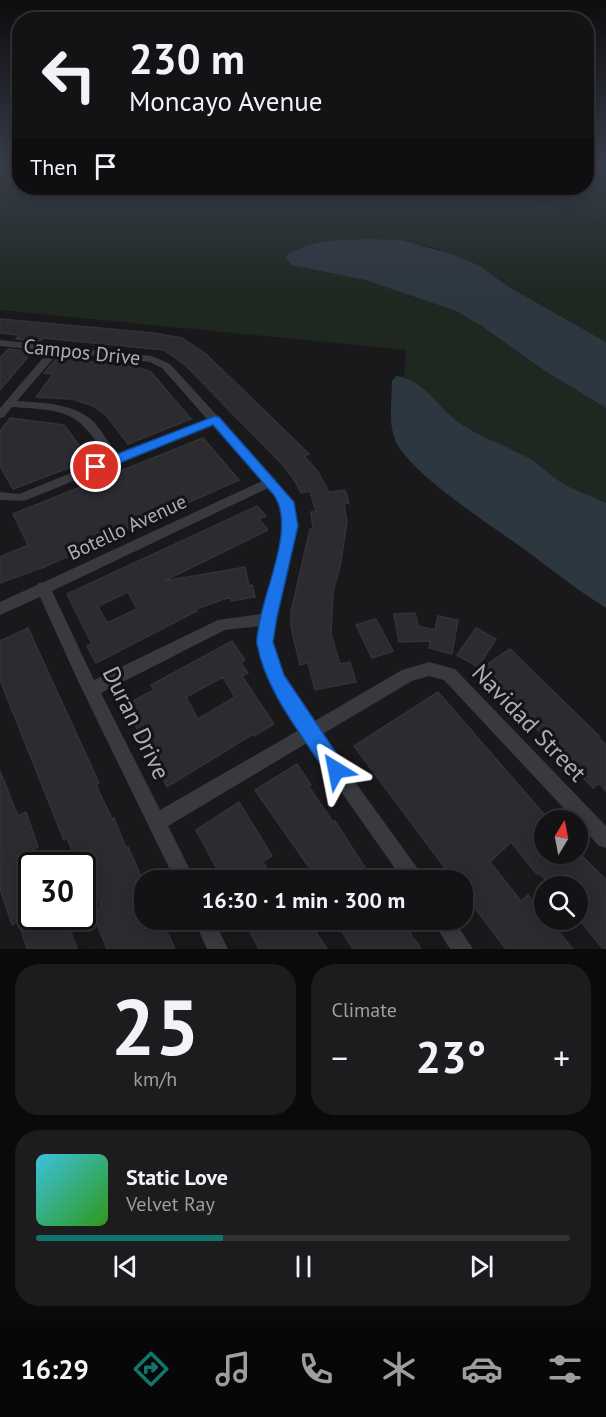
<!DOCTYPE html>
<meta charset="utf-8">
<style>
body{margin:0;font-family:"PT Sans",sans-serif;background:#1c1b1d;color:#f1f3f6;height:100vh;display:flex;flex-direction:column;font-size:22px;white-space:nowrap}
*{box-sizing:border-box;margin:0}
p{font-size:20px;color:#9d9ea0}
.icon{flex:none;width:33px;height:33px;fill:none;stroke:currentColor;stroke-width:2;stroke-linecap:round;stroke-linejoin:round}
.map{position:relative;height:949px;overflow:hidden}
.side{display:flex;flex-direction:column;gap:15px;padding:15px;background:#0a0a0b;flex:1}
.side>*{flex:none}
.hud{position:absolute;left:12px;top:12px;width:582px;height:183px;border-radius:24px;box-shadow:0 3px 15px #0003,0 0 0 2px #323234;background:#131214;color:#f1f3f6;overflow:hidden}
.needle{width:39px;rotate:10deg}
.tools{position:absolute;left:534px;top:810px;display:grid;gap:12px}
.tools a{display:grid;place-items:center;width:54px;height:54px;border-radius:50%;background:#131214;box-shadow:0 3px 15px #0003,0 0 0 2px #323234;font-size:30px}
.speed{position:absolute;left:18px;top:852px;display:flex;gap:12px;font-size:30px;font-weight:700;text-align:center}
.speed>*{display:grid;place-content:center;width:78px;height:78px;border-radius:50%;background:#131214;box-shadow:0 3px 15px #0003,0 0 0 2px #323234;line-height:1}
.speed .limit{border:3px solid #111;border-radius:9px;background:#fff;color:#111}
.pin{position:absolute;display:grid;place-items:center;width:51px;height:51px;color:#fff;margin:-26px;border:3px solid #fff;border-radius:50%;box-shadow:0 2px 6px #0007}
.me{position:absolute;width:66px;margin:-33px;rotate:325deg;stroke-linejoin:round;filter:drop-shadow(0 0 4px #0008)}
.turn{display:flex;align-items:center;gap:21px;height:126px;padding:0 18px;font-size:27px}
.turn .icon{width:78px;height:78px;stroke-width:2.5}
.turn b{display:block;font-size:42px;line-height:51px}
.then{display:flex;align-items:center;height:57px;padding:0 18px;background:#0003;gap:12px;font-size:22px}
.big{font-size:45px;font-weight:600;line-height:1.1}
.side .tile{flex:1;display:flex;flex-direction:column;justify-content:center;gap:9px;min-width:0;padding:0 21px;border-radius:24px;background:#1c1b1d}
.side .dial{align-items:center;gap:0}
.dial b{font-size:78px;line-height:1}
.song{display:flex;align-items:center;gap:18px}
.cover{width:72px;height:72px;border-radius:9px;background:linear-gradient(135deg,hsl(190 70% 55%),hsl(110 70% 35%))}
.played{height:6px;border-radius:3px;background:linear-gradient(90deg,#0f766e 35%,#323234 35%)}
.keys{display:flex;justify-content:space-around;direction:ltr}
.heat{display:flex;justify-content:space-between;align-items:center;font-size:33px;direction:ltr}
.side .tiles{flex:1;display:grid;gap:15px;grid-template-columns:1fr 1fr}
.tile:last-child{grid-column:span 2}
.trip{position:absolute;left:134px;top:870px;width:339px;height:60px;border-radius:24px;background:#131214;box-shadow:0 3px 15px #0003,0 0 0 2px #323234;font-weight:600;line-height:60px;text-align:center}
.dock{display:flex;height:96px;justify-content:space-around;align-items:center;background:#080708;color:#9d9ea0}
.dock .icon{width:42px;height:42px}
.dock .current{color:#0f766e}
.dock b{font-size:27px;color:#f1f3f6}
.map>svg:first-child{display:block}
</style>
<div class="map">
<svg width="606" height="949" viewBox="0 0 606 949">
<rect width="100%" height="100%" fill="#19181b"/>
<path fill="#1e2720" d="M0 164H19L20 188H513L606 228V342L509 287 479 266 455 255 428 246 390 239 317 244 292 265 365 280 456 311 480 325 545 371 606 408V503L564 485 525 456 492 442 467 429 448 414 420 387 404 377 406 350 0 310Z
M587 164H606V227L517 188H586Z"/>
<path fill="#2d3740" d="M370 239 401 240 455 255 480 266 509 287 606 342V408L545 371 480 325 456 311 365 280 291 265 285 257C306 239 345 240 370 239Z
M396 376C423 379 438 407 458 422 478 436 501 444 523 455 538 462 550 476 564 484 577 492 593 496 606 503V608C577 590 551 569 524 549 492 526 409 473 395 440 388 422 392 399 392 381Z"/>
<path fill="#2c2b2f" stroke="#333237" stroke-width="1.5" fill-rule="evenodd" d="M0 319 154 333 182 338 206 354 309 454 304 456 318 472 329 492 345 490 349 503 344 504 347 522 340 567 333 592 331 634 340 664 350 662 356 682 315 690 308 663 300 665 291 627V612L310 529H313L311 512H316L310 491 301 493 295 481 283 465 185 365 164 350 43 338 40 342 16 339 19 335 0 333Z
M8 349 32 352 0 390V358Z
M57 358 137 367 151 372 191 419 128 444 106 415 91 405 71 399 36 397 53 374 44 373Z
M10 418 64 425 90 460 13 489 0 466V431Z
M203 438 239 480 44 567 0 583V557L28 545 13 514Z
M257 506 266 516 259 519 268 530 164 581 245 567 249 586 252 585 255 597 231 601 230 597 196 609 197 611 96 663 87 646 92 644 67 594ZM128 592 137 609 107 623 98 606Z
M415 613 418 626 435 630 438 616 458 620 452 654 429 648 430 641 399 642 394 614Z
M376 619 393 651 372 658 356 625Z
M28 628 99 783 96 785 112 819 114 818 126 848 128 847 144 883V920H161L175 949H107L92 912 101 906 86 865 78 866 67 838 64 840 0 680V641Z
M476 628 496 639 478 667 457 655Z
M232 641 245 660 241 663 248 673 242 676 274 724 254 736 253 734 167 787 125 705 154 690 151 685ZM223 677 235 697 198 719 186 697Z
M510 649 599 736 598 737 606 745V791L599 783 593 788 480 669Z
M438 692 549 820H544V854H580L606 880V949H603L578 918V886H552L539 873 537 874 511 842 490 862 521 901 528 895 544 914V920H549L573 949H506L462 891V880H454L354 746Z
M297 764 311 785 309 787 333 822 335 821 371 877 366 880H318L255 790Z
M0 771 18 816 26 812 38 847 30 852 35 866H32V926L46 916H65L77 949H27L18 921 12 925 0 889Z
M239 802 272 856 263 862 274 880H223L196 830Z
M244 920H308L327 949H259Z
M335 920H401L421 949H353Z"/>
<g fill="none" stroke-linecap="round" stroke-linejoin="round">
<path fill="#393a40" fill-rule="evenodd" d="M0 340 152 356 170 364 275 479 293 502 297 526 275 617 273 642 283 675 313 722 402 670 429 662 455 669 606 826V848L599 846 444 680 429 676 412 681 321 735 421 873 424 880H403L307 743 168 826 195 880H175L78 681 40 597 0 615V602L37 585 38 583 44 582 262 481 212 425 24 501 0 500V492L19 494 108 458C76 410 69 411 12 407L4 417 0 418V408L49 351 0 346ZM59 352 150 362 162 368 207 419 117 455C110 444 103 433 95 423 75 403 44 403 17 401ZM268 488 281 503 285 526 262 614 218 620 94 680 52 591ZM260 626C255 665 280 698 299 730L160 810 101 693 225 630Z
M194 920H214L228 949H207Z
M432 920H454L473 949H450Z"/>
</g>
<linearGradient id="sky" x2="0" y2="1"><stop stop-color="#0e0d0f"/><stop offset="0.55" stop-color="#383d4a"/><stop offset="1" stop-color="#383d4a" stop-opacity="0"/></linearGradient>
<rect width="606" height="297" fill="url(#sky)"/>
<path fill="#1a73e8" stroke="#114b97" stroke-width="1.5" d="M215 416 219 417 294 502 298 526 277 617 273 642 284 675 343 763 346 770 343 777 336 779 329 777C303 736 266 693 257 644 256 638 258 632 259 626 264 589 297 525 273 494L213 425 100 471 96 472 89 467 91 464Z"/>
<g text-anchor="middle" stroke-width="6" stroke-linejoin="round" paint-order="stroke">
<g font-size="20" fill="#aaaebb" stroke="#141316">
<text transform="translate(82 352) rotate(6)" y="7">Campos Drive</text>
<text transform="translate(127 527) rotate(-25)" y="7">Botello Avenue</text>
</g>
<g font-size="24" fill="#aaaebb" stroke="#141316">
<text transform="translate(136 723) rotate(64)" y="8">Duran Drive</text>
<text transform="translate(529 723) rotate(46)" y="8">Navidad Street</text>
</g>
</g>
</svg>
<div class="tools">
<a><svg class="needle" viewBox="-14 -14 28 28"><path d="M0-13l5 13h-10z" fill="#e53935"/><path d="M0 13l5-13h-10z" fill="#9d9ea0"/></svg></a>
<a><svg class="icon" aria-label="search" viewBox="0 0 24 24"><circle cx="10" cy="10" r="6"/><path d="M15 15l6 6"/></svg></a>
</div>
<div class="speed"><div class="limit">30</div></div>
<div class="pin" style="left:96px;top:467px;background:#d93025"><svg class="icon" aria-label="arrive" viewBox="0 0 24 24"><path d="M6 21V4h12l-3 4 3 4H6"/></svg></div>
<svg class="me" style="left:336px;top:770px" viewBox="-20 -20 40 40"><path d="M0-17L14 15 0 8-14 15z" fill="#1a73e8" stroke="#fff" stroke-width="4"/></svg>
<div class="trip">16:30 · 1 min · 300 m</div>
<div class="hud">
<div class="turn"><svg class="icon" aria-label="left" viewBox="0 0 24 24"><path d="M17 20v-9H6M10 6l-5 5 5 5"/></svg><div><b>230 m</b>Moncayo Avenue</div></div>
<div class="then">Then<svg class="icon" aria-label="arrive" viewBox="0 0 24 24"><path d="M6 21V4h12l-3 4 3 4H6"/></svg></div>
</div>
</div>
<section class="side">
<div class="tiles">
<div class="tile dial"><b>25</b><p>km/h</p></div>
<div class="tile"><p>Climate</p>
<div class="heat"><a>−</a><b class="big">23°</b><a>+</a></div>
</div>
<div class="tile">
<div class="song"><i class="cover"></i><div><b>Static Love</b><p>Velvet Ray</p></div></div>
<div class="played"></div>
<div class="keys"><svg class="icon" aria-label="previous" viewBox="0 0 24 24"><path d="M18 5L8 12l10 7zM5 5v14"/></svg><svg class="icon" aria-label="pause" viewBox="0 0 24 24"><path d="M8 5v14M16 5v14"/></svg><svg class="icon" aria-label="next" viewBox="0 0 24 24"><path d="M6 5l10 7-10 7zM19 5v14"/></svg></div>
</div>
</div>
</section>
<nav class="dock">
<b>16:29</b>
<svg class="icon current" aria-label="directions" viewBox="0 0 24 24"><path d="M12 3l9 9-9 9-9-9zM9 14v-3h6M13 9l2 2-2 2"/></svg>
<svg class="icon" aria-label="music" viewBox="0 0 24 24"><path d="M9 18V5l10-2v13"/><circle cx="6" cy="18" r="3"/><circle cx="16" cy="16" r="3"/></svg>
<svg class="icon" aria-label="phone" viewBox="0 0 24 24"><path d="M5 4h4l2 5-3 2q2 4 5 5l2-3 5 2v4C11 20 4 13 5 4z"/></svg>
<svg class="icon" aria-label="climate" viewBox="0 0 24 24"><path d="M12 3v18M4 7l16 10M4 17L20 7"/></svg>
<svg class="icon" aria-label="car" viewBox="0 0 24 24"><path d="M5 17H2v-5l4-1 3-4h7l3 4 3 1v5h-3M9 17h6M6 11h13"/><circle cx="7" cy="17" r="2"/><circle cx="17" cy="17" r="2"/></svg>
<svg class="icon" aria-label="filters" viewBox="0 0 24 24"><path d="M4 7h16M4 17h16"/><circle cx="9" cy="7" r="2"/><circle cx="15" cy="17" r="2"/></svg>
</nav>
